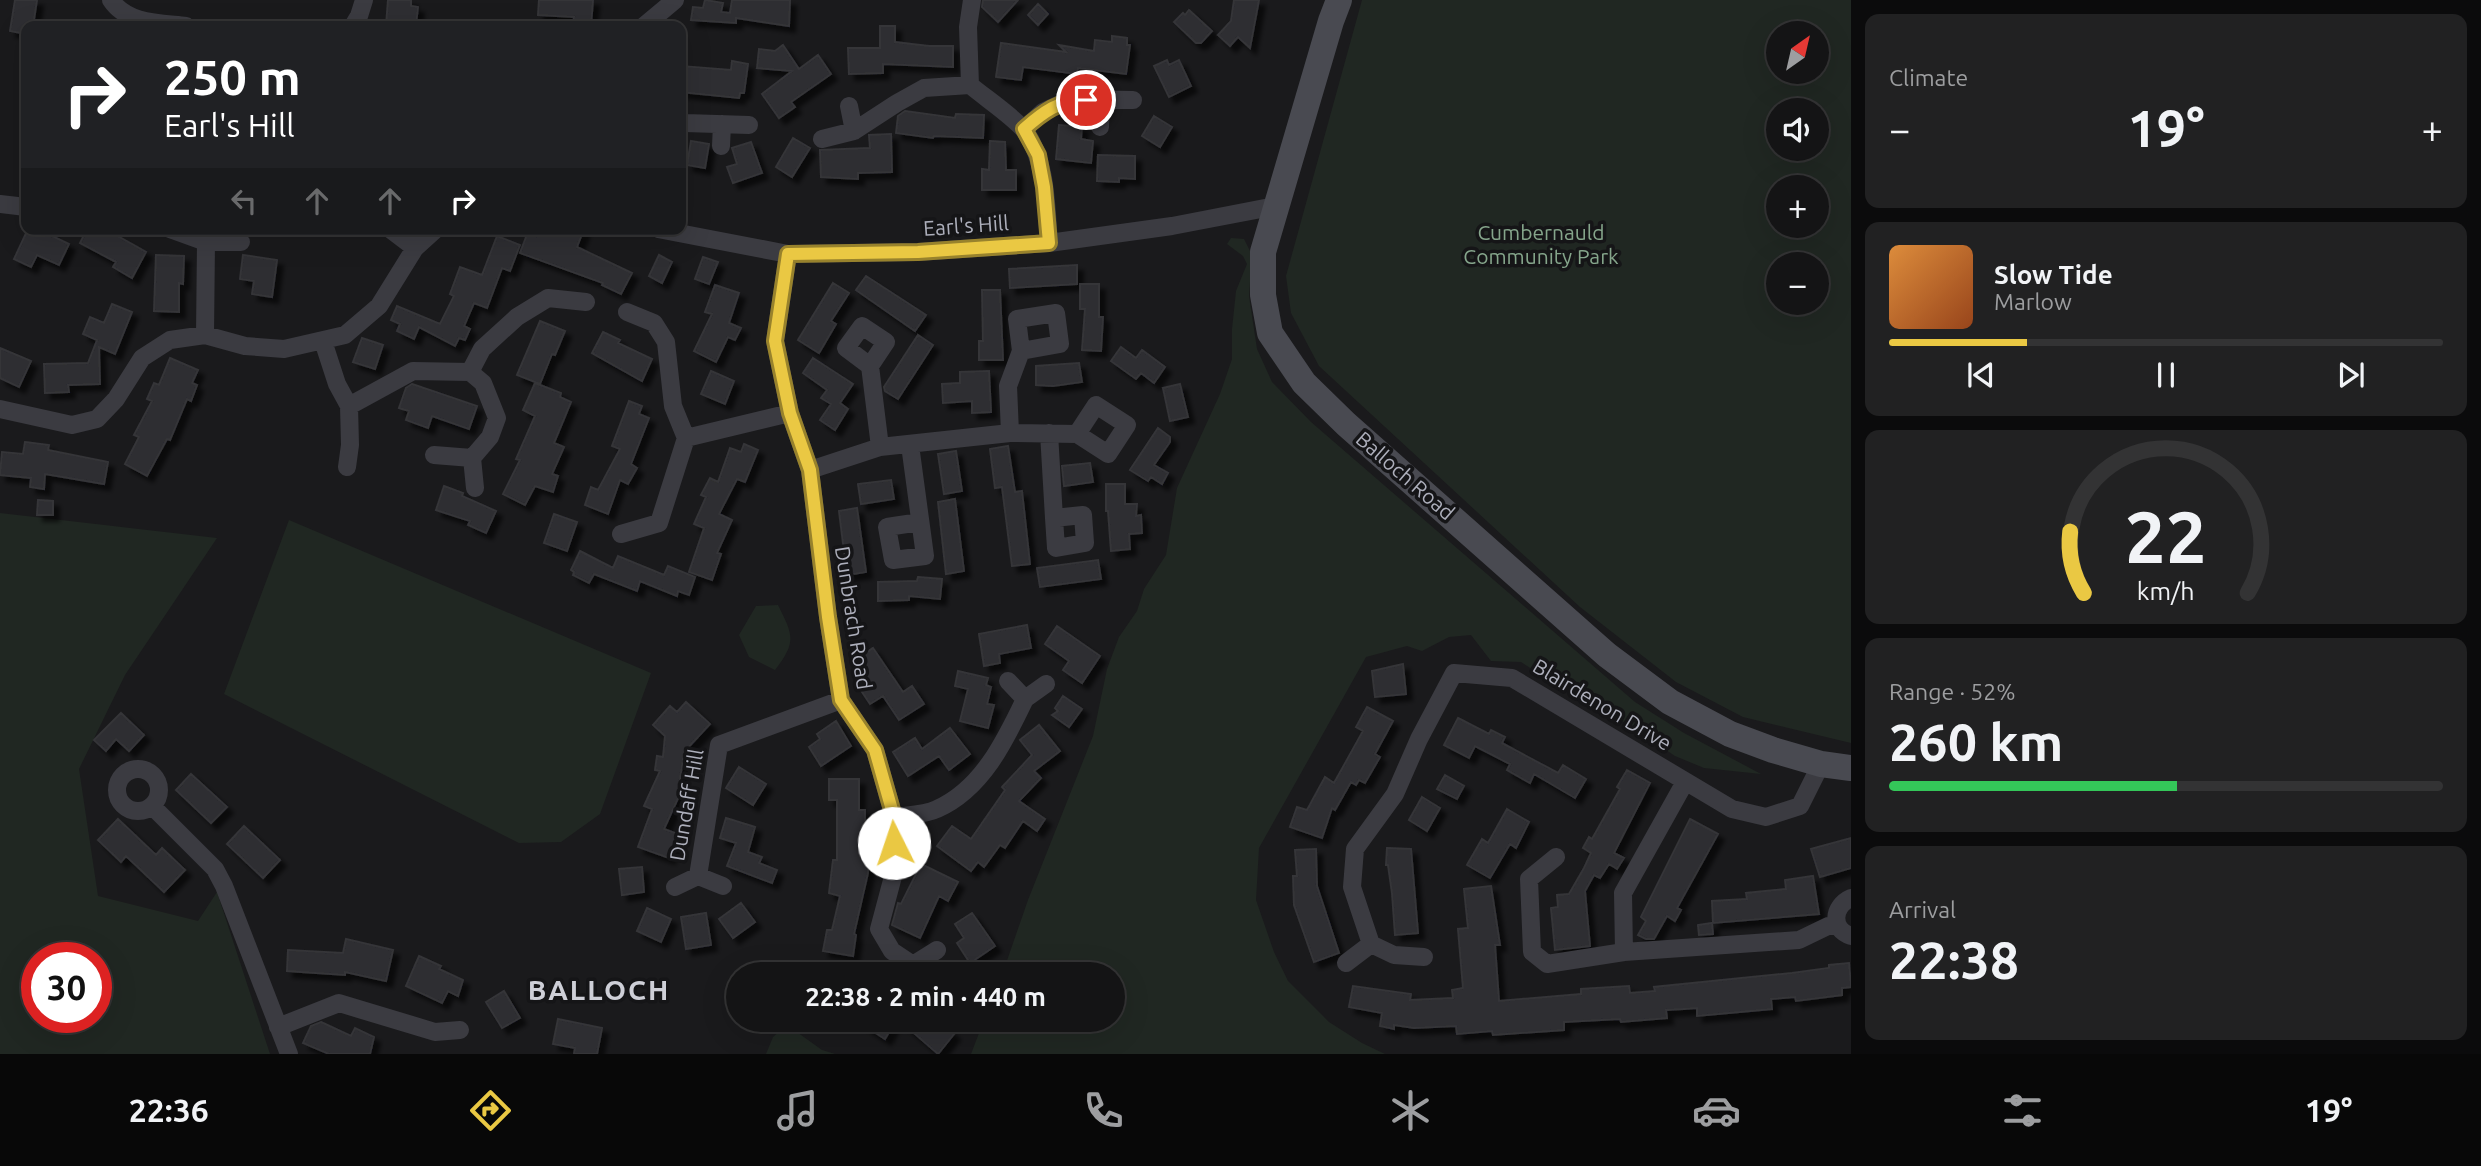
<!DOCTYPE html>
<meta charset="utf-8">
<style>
body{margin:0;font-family:Ubuntu,sans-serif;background:#212122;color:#f1f3f6;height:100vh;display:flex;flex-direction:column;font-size:26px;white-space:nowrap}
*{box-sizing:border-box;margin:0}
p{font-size:23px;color:#9d9ea0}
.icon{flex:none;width:38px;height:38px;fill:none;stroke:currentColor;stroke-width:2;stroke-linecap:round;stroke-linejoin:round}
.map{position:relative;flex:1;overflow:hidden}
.drawer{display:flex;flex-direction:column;gap:14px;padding:14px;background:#0b0b0c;width:630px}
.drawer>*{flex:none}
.guide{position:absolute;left:21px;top:21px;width:665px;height:214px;border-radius:14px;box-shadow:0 7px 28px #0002,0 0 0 2px #333334;background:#202124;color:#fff;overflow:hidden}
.needle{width:46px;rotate:34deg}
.tools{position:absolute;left:1766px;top:21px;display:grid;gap:14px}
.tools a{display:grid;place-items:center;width:63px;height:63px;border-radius:50%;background:#141415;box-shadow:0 7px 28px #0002,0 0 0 2px #333334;font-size:35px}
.speed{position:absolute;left:21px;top:942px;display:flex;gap:14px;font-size:35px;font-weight:700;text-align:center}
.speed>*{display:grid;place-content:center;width:91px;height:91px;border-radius:50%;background:#141415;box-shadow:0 7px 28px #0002,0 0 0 2px #333334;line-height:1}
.speed .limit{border:10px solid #d22;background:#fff;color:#111}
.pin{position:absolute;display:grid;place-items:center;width:60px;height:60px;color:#fff;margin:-30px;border:4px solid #fff;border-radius:50%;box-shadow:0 2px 7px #0007}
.me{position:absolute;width:77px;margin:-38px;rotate:356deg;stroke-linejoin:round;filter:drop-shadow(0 0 5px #0008)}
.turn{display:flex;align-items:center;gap:24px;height:147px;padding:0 28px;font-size:32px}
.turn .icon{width:91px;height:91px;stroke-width:2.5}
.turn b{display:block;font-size:49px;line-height:60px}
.lanes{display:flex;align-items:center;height:66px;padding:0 28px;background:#0003;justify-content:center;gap:35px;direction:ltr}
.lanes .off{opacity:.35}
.big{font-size:52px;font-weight:600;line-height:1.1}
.drawer .card{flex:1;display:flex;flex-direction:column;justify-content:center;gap:10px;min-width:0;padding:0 24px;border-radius:14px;background:#212122}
.drawer .dial{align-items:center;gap:0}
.dial svg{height:182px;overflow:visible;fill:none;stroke:#333334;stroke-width:7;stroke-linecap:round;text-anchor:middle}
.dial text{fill:#f1f3f6;stroke:none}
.song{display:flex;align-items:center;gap:21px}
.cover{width:84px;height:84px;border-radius:10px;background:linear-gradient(135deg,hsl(30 70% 55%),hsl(20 70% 35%))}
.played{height:7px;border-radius:4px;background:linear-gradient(90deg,#eac843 25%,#333334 25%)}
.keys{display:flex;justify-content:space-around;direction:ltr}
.heat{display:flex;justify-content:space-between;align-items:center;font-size:38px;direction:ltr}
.charge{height:10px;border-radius:5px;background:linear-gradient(90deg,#34c759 52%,#333334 0)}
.trip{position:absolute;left:726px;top:962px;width:399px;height:70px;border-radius:35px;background:#141415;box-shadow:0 7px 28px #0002,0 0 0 2px #333334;font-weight:600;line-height:70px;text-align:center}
.tabs{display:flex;height:112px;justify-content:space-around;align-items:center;background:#080808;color:#9d9ea0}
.tabs .icon{width:49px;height:49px}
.tabs .selected{color:#eac843}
.tabs b{font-size:32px;color:#f1f3f6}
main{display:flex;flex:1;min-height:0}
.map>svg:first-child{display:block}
</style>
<main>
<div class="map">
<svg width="1851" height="1054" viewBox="0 0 1851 1054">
<defs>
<filter id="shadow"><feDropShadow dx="6" dy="6" stdDeviation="2" flood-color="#0009"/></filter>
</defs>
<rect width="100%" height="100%" fill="#1a1a1c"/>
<path fill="#202722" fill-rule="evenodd" d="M1362 0H1851V743L1743 717 1676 682 1580 607 1319 366 1291 313 1286 276ZM1778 33H1816V72H1778ZM1778 110H1816V149H1778ZM1778 187H1816V226H1778ZM1778 264H1816V303H1778Z
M1231 238 1244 239 1252 255 1249 296 1257 349 1272 382 1311 422 1635 702 1684 733 1761 774 1704 768 1675 756 1626 723 1591 707 1521 662 1491 661 1471 635 1449 637 1422 651 1407 646 1366 657 1259 848 1256 900 1274 952 1288 981 1329 1022 1362 1043 1385 1054H971L984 1020H1113V975H1002L1028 900 1093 736 1107 669 1119 637 1137 611 1144 589 1166 555 1177 488 1220 394 1232 359V329L1236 291 1247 264 1243 256 1227 244Z
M0 513 217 538 125 675 79 769 98 896 198 921 217 892 270 1054H0ZM37 957H96V1017H37Z
M289 520 651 673 600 814 561 842 519 843 224 694Z
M778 605C793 635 797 642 775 670L749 657 739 635 756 606Z
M787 1025 822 1050 835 1054H766L773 1037Z"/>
<path fill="#2d2d30" stroke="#343438" stroke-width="2" filter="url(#shadow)" d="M15 0H37L33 26H26V34L10 31Z
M388 0H411V6L418 7 416 25 386 26Z
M539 0H593L591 26H573L574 17 538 15Z
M705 0 723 3 721 12 730 13 732 0H790L789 26 736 18V23L691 20 693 7 703 8Z
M983 0H1018L998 22 982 7Z
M1234 0H1259L1250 48 1238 37 1230 46 1218 35 1231 21Z
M1038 4 1048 14 1038 25 1028 15Z
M1189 10 1212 31 1201 43H1196L1174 22 1183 13 1185 15Z
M880 26H895V42L929 46H953V67L883 64V73L849 74 848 48H880Z
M1112 36 1127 38V45H1130L1126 74 1078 68 1077 74 1023 67 1021 80 996 77 1001 43 1066 52 1059 45 1094 51 1095 40 1112 42Z
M783 45 799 69 818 55 831 74 791 102 795 107 779 118 762 94 792 71 757 68 759 49 775 51Z
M1167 60 1169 65 1179 60 1191 86 1169 97 1154 66Z
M732 61 748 64 744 93H740L739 98 681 92V66L731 70Z
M905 111 955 118 956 114 984 115 983 138 934 136 933 138 896 133 898 116Z
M1154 116 1172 127 1160 147 1142 136Z
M1059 125 1082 127 1081 139 1093 141 1091 163 1056 159Z
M891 134 892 172 858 173V179L821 177 820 150 870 148 869 135Z
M793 138 810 148 792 177 776 167Z
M691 141 709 144 705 168 687 165Z
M990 141 1005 142 1006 170H1016V190H982V169L989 170Z
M751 142 762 173 733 183 727 167 737 164 732 148Z
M1098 155 1135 156V179L1119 178V182L1097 181Z
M28 229H53L50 235 69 244 59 265 37 255 31 267 14 259Z
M87 229H105L146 252 132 278 113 267 116 262 80 243Z
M539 229H584L577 247 632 273 621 294 602 285 603 283 520 253 528 232 536 236Z
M497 236 520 245 510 271 502 268 487 308 474 303 464 326 470 329 465 340 459 338 455 346 419 327 414 339 397 331 400 324 391 320 397 306 440 324 454 296 450 294 460 267 482 275Z
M156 255 184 256 183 284 179 283V312L154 311Z
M243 255 277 260 272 297 252 294 254 281 240 279Z
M659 255 672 262 662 283 649 276Z
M703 257 718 262 709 284 695 279Z
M1077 265V284L1010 288 1009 269Z
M866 276 926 315 915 331 856 290Z
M833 283 849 293 831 321 836 324 819 353 798 340Z
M1080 284H1099V317H1103L1101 351 1082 350 1085 309H1080Z
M715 285 739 293 729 323 741 328 735 340 728 337 716 362 694 351 712 314 705 312Z
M982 290H1000L1003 360H979V341H983Z
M112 304 132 312 115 354 99 347 100 384 68 385 69 392 45 393 44 364 88 363 97 340 83 334 90 317 104 323Z
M540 321 565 331 555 355 552 354 540 384 517 375Z
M603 332 620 340 618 343 652 359 642 381 592 353Z
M918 335 933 345 898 399 885 391 884 387Z
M362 338 383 345 375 369 353 362Z
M1121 347 1136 358 1142 350 1165 367 1154 383 1141 373 1136 379 1111 361Z
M0 348 31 361 19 387 0 378Z
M170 358 198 370 192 383 197 385 191 401 187 399 170 440 167 439 147 476 125 464 139 437 134 435 152 401 147 399 154 383 159 385Z
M813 358 853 384 840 403 848 409 835 430 820 420 831 404 821 398 827 390 803 373Z
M1079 363 1082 382 1053 386 1036 385V366Z
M711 371 734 381 725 404 701 394Z
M989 371 991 412 972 413V401L943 403 942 384 960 383V372Z
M535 383 561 393 560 397 571 402 554 443 564 447 552 474 558 476 553 492 535 486 525 505 503 494 520 460 516 459 535 416 523 410Z
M412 384 477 406 469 429 432 416 428 428 406 420 409 411 399 408 406 388Z
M1180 384 1188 417 1170 421 1163 388Z
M629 401 642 406 639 414 649 418 631 464 637 468 628 484 620 480 608 514 585 505 591 487 598 490 620 449 612 446Z
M1158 428 1170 437V442L1154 465 1168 473 1162 484 1151 477 1148 481 1130 470Z
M25 442 49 445 48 450 108 462 104 484 45 474 44 489 30 487 31 478 0 475 2 452 23 454Z
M744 444 758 450 745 482 737 479 719 514 732 520 717 553 721 554 712 580 689 572 704 528 694 524 706 497 701 495 710 478 718 482 730 448 741 452Z
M1008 446 1015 492 1022 491 1030 564 1012 566 1002 487 995 488 990 449Z
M956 451 962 491 944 494 938 454Z
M1090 463 1093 482 1064 486 1062 466Z
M891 480 894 499 861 504 858 484Z
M1106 484H1125V504H1137L1136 516 1141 515 1142 533 1129 534 1130 549 1111 551 1108 511H1106Z
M444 486 463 493 462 496 496 511 486 533 468 525 470 521 436 510Z
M955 499 964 571 946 574 938 502Z
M38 500 53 501V515H37Z
M857 508 866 572 847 575 839 511Z
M554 514 577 522 567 551 544 543Z
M580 551 613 568 618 556 664 575 668 566 695 577 689 595 678 591 677 596 640 581 637 591 594 574 589 583 573 575 574 572 571 570Z
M1098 560 1101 579 1040 587 1037 568Z
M918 577 942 579 940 599 909 596V600L878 601V582L917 581Z
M1027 625 1031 648 999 654 1000 663 984 666 979 634Z
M1057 626 1100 656 1082 683 1063 670 1069 661 1045 644Z
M873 648 903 692 912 686 924 704 899 720 883 696 870 704 858 686 867 679 854 661Z
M1403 664 1406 694 1375 697 1372 671Z
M958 671 988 678 986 685 991 687 987 704 994 705 988 728 960 721 968 689 955 686Z
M1063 696 1082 709 1069 727 1052 715 1058 711 1055 708Z
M686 702 710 724 684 752 678 793 680 794 664 829 678 834 669 858 638 847 652 809 644 806 660 771 655 770 657 756 663 757 665 736 653 725 670 706 677 712Z
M1367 707 1393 721 1375 754 1380 757 1365 783 1359 780 1356 785 1351 782 1335 810 1332 808 1322 838 1290 827 1297 807 1307 810 1325 777 1334 783 1363 731 1356 727Z
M121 713 144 735 129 751 116 739 106 751 94 740Z
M1458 718 1489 734 1491 730 1505 737 1502 743 1558 773 1563 765 1586 779 1575 798 1534 774 1530 783 1507 770 1510 764 1475 746 1469 758 1444 745Z
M836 721 851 746 821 766 809 747 820 739 817 734Z
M1039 725 1060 751 1034 771 1041 778 1019 801 1045 819 1037 831 1023 821 1005 848 1000 845 984 867 978 862 971 871 937 846 952 826 971 839 1005 790 1002 787 1032 755 1020 740Z
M950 728 970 754 949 770 939 756 908 776 893 752 915 738 922 749Z
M739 767 766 784 753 805 726 788Z
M1627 770 1650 783 1614 853 1624 858 1617 869 1609 864 1600 878 1594 875 1585 891 1590 946 1555 950 1551 908 1558 907 1557 895 1569 894 1584 868 1591 853 1583 848 1589 837 1592 839 1620 789 1617 787Z
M191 774 227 807 211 823 176 790Z
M1445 775 1464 786 1457 799 1437 789Z
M829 779H859V810H865V850H868V873L854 934 856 935 853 956 823 951 827 930H832L840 896 829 893 833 860H837V800H829Z
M1422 797 1440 808 1427 831 1409 820Z
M1507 809 1529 822 1516 848 1510 844 1490 878 1467 865 1482 839 1488 843Z
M726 818 755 827 748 852 762 857 759 863 777 870 772 883 727 866 736 843 720 838Z
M118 819 156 855 162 848 185 870 164 892 126 856 121 862 98 840Z
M1690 819 1718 834 1677 908 1681 910 1675 921 1667 916 1654 939H1646L1638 935 1646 921 1641 917Z
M244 826 280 860 263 878 227 844Z
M1851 838V868L1820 877 1811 849Z
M1387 848 1411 849 1418 933 1395 935 1392 893 1388 865H1386Z
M1316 849 1317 886 1339 953 1314 962 1294 905 1293 876H1297L1295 850Z
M921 864 958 882 948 901 939 896 920 938 892 925 898 903 901 904Z
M642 867 644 892 622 895 619 869Z
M1813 876 1819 914 1713 923 1712 901 1747 899 1746 893 1786 889 1785 880Z
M1491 886 1500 945H1495L1499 1001 1581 994V989L1629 986 1630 993 1655 991 1654 987 1792 973 1829 968V965L1849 963 1851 987 1842 988V995L1796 1001 1795 997 1771 999 1772 1009 1697 1016V1008L1684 1009 1666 1010 1667 1018 1621 1022 1620 1019 1564 1022V1030L1493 1035 1492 1031 1457 1034 1456 1026 1414 1028 1394 1025V1029L1380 1026 1382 1013 1349 1007 1353 986 1411 994 1410 1000 1453 998 1452 990 1463 988 1458 929 1468 928 1464 889Z
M741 903 755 922 733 938 719 919Z
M647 908 671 919 661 942 637 931Z
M706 913 711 945 686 949 681 917Z
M972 913 995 946 970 963 957 943 964 938 955 924Z
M1712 923 1713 934 1699 935 1698 925Z
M346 939 393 950 386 981 345 972V975L287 971 288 950 343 953Z
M419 956 441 966 439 969 463 980 458 996 448 991 442 1003 406 986Z
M504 991 520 1018 502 1028 486 1002Z
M558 1019 602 1028 597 1054H574L575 1048 553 1044Z
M856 1020H896L885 1039Z
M899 1020H938L954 1034 938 1054Z
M321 1022 351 1036 355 1028 374 1037 370 1054H329L303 1043 311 1026Z"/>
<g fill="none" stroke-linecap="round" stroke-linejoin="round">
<path stroke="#3b3b41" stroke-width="18" d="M111 0C127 24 160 23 186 26
M972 0 968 27 970 85C984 97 1014 117 1025 131 1047 162 1046 206 1049 243
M353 26 359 16 364 0
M644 26 675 0
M849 106 854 131
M681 121 685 123 749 125
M1100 127 1101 101
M1024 129 1043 112 1071 99 1133 100
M822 139 854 131 897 103 924 88 970 85
M721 146 722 124
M0 204 26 207
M170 229 206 242 205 335
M390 229 415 248
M658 229 788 254 918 252 1049 243 1172 226 1276 206
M206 242H241
M788 254 775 341 790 413 810 470 828 617 841 700 875 750 894 817 895 869 879 929 892 951 913 965
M627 312 654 323 666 342 673 406 686 438
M323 341 337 384 349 406 350 445 347 467
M870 366 846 348 862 326 886 342 870 366 880 447
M470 372 482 349 517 317 548 298 586 302
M349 406 413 371 470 372 483 383 497 418 490 437 472 458 434 455
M0 409 72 425 97 419 116 399 142 358 170 340 205 335 245 346 284 349 345 335 379 306 415 248 436 229
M1010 433 1008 386 1021 351 1017 319 1056 313 1060 344 1021 351
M1049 433 1054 518 1083 515 1085 543 1056 548 1054 518
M910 445 925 556 893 560 887 527 920 522
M472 458 475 488
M810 470 880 447 1010 433 1077 434 1096 405 1127 425 1108 454 1077 434
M621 534 659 523 686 438 790 413
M1008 681 1025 699 1046 684
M117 790a21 21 0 1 1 42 0a21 21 0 1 1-42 0Z
M1685 782 1623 893 1624 952 1799 940 1828 926H1838
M152 806 215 869 224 886 289 1054
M894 817C907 815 925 815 937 809 982 789 1005 741 1025 699
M1556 857 1529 879 1532 952 1547 964 1624 952
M698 876 719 745 841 700
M675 887 698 876 723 886
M1851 898C1833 906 1830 929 1851 936
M1424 957 1394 955 1371 944 1352 887 1355 849 1395 794 1419 739 1454 673 1512 678 1732 809 1766 817 1800 806 1821 764
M1346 963 1371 944
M912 975 913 965 937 950
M278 1027 339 1003 435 1032 460 1030"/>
<path stroke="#494a51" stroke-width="26" d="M1339 0 1331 21 1263 252V295L1270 333 1304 383 1346 424 1607 655 1670 702 1730 734 1773 750 1821 764 1851 768"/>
</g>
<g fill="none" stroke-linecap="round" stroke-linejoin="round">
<defs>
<path id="route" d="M894 843V817L875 750 841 700 828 617 810 470 790 413 775 341 788 254 918 252 1049 243 1044 187 1038 155 1024 129C1042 113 1060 99 1086 100"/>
</defs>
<use href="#route" stroke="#98822c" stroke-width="18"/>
<use href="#route" stroke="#eac843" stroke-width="12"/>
</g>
<g text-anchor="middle" stroke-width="7" stroke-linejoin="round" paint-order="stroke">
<g font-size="21" fill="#adafbb" stroke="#151517">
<text transform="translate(966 226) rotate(-4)" y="7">Earl's Hill</text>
<text transform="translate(1405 476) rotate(41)" y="7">Balloch Road</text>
<text transform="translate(853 618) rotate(81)" y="7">Dunbrach Road</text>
<text transform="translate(1602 705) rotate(31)" y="7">Blairdenon Drive</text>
<text transform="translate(687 805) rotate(-80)" y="7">Dundaff Hill</text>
</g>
<g font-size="21" fill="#85a58b" stroke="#151517">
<text x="1541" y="240">Cumbernauld<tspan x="1541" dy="24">Community Park</tspan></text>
</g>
<g font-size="28" font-weight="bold" letter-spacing="2" fill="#cecfd7" stroke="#151517">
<text x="599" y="1000">BALLOCH</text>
</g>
</g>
</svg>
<div class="tools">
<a><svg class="needle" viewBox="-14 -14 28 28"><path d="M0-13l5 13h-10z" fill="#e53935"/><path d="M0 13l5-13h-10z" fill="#9d9ea0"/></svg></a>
<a><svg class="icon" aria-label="sound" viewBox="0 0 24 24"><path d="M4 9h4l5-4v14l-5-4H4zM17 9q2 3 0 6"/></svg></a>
<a>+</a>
<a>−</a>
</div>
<div class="speed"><div class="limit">30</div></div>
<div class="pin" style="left:1086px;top:100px;background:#d93025"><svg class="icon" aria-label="arrive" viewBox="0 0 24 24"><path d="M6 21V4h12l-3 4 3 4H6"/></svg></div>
<svg class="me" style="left:894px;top:843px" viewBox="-20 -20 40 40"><circle r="19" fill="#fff"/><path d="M0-13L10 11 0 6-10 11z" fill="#eac843"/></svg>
<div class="trip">22:38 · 2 min · 440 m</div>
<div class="guide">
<div class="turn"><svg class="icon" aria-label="right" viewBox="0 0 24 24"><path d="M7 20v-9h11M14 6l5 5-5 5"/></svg><div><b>250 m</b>Earl's Hill</div></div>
<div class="lanes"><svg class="icon off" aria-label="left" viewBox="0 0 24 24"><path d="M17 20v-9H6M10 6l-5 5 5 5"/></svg><svg class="icon off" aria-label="ahead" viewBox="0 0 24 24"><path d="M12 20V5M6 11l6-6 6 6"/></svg><svg class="icon off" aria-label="ahead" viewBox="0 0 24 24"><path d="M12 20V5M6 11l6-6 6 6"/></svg><svg class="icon" aria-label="right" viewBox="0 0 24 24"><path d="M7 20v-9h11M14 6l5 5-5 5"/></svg></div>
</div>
</div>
<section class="drawer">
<div class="card"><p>Climate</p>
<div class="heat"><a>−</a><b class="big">19°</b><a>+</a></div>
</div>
<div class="card">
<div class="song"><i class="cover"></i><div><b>Slow Tide</b><p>Marlow</p></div></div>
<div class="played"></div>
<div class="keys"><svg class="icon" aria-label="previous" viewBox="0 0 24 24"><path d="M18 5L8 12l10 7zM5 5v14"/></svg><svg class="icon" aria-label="pause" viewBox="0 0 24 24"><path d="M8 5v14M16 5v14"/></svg><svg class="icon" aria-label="next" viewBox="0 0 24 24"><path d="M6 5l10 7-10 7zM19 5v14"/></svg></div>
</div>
<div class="card dial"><svg viewBox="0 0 100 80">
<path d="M14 69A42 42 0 1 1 86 69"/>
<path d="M14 69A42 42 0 0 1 8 42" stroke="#eac843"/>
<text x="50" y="56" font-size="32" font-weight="700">22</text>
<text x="50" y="72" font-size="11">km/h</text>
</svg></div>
<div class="card"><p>Range · 52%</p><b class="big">260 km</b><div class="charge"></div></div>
<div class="card"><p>Arrival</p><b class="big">22:38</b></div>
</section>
</main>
<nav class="tabs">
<b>22:36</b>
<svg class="icon selected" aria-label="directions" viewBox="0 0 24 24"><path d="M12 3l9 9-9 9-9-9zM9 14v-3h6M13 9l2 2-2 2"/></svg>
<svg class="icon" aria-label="music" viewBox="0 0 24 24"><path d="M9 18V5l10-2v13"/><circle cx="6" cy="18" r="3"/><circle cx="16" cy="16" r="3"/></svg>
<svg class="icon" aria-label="phone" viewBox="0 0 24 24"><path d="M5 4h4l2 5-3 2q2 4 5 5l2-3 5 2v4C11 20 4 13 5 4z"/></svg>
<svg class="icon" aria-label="climate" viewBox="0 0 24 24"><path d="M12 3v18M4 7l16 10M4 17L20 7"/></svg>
<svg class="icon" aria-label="car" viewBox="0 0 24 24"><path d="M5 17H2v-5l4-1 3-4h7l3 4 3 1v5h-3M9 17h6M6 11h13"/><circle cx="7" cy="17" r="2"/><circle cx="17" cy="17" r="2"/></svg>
<svg class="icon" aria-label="filters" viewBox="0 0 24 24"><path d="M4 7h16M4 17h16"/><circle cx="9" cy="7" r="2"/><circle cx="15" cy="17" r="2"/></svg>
<b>19°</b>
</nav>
